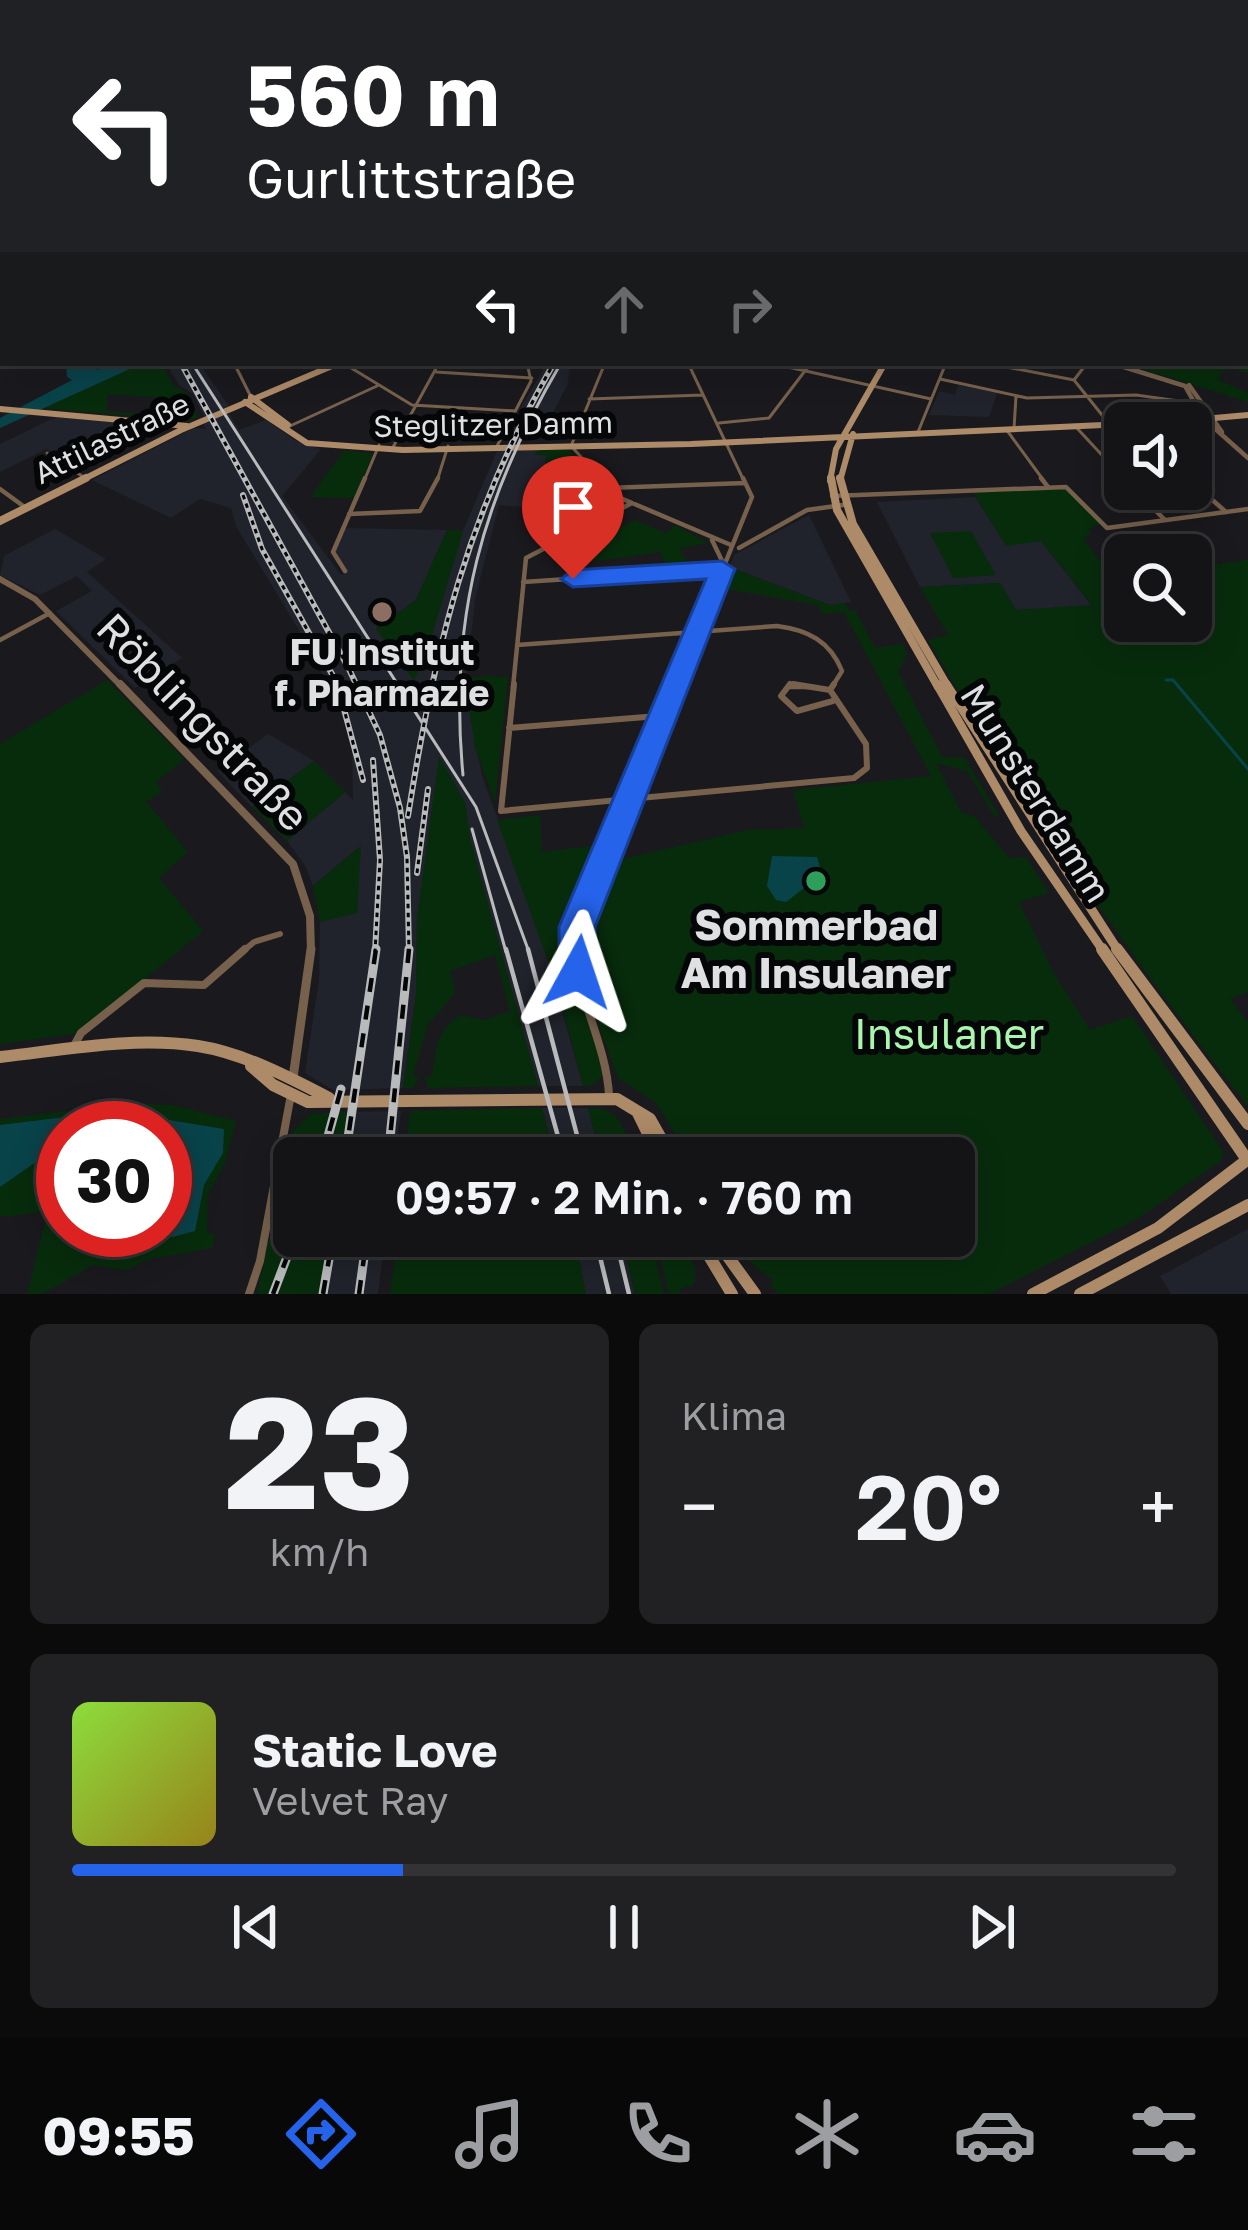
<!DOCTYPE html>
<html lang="de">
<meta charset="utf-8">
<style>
body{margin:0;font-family:"Golos Text",sans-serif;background:#212123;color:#f1f3f6;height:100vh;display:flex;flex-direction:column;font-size:45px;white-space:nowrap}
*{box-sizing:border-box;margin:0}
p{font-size:39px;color:#9d9ea1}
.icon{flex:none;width:66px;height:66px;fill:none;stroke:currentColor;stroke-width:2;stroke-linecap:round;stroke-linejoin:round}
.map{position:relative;height:1294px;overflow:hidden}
.sheet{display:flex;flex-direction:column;gap:30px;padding:30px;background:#0b0b0c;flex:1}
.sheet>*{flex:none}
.hud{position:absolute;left:0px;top:0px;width:1248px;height:366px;box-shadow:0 6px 30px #0003,0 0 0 3px #333335;background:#202124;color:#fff;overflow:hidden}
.fabs{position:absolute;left:1104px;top:402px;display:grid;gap:24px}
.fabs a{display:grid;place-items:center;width:108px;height:108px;border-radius:18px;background:#141416;box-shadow:0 6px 30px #0003,0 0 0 3px #333335;font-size:60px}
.speed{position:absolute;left:36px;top:1101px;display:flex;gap:24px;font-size:60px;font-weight:700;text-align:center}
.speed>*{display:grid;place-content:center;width:156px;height:156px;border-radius:50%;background:#141416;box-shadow:0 6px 30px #0003,0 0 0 3px #333335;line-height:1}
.speed .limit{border:18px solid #d22;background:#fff;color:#111}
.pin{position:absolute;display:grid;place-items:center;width:102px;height:102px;color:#fff;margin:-123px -51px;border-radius:50% 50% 50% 0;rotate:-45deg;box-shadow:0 0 12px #0007}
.pin .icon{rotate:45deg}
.me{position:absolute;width:132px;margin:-66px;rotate:5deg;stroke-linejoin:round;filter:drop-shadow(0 0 9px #0008)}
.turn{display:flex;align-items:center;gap:42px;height:252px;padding:0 48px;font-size:54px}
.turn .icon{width:156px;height:156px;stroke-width:2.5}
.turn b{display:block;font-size:84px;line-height:102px}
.lanes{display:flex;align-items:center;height:114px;padding:0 48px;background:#0003;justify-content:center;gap:60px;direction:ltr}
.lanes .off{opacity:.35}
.big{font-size:90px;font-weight:600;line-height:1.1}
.sheet .tile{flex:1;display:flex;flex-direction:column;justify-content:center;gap:18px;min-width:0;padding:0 42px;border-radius:18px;background:#212123}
.sheet .dial{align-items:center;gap:0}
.dial b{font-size:156px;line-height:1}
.song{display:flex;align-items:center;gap:36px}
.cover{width:144px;height:144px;border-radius:18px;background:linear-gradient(135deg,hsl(90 70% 55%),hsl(50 70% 35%))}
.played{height:12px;border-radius:6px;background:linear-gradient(90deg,#2563eb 30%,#333335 30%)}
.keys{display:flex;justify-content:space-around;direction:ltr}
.heat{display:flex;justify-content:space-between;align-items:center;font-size:66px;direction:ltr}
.sheet .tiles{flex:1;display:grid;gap:30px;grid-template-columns:1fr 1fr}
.tile:last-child{grid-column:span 2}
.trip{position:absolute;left:273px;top:1137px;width:702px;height:120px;border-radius:18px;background:#141416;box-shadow:0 6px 30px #0003,0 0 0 3px #333335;font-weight:600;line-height:120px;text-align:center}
.tabs{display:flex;height:192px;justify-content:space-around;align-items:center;background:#080809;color:#9d9ea1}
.tabs .icon{width:84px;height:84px}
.tabs .selected{color:#2563eb}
.tabs b{font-size:54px;color:#f1f3f6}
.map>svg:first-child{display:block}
</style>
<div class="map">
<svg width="1248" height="1294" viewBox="0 0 1248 1294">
<rect width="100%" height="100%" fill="#1a1a1e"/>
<path fill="#21232c" d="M166 363H199L229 406 204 416 193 394 179 385Z
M547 363H571L567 386 551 416 534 440 504 437Z
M958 385 997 393 989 417 929 415 939 391 955 395Z
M228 412 239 430 266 420 296 441 321 449 282 496 341 575 347 572 335 554 340 528 447 530 416 600 376 628 428 648 463 531 497 451 557 449 532 508 499 505 475 599 465 690 482 776 542 940 583 1086H538L470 839 465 802 417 918 416 995 403 1088 333 1090 305 1073 319 980 320 922 357 912 359 847 313 886 306 867 287 841 345 792 353 800 352 739 314 655 236 526 231 508 200 499 171 518 92 480 194 428 206 429 203 423Z
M56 417 139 425 122 440 72 465 46 449 0 472V444Z
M975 497 1006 545 1041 541 1092 606 1016 610 1000 583 920 587 877 502Z
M809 515 851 602 830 605 730 567 734 555Z
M55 529 106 559 87 572 182 658 135 688 56 611 92 591 77 576 40 595 0 575 4 556Z
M268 734 314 761 252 807 217 771Z
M542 1108H588L601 1158H555Z
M401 1111 395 1158H341L347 1112Z
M1248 1229V1294H1171L1160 1276Z
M328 1236H385L378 1294H319Z
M574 1236H621L635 1294H586Z"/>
<path fill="#072c0c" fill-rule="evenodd" d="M1245 313 1248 373 1235 369 1244 366 1223 371 1217 379 1248 393V402L1124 363H1245Z
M143 363H161L174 386 189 394 167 398 108 394 106 411 160 416 195 410 198 417 189 421 44 408Z
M540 449 569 450 609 496 624 504 591 521 555 489 539 488 550 463 545 462 547 456 534 454Z
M344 450 373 454 354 498 311 497Z
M1067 488 1101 524 1088 529 1091 534 1083 538 1116 583 1125 581V621H1191V568L1248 560V992L1230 999 1248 1022V1106C1130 957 1024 804 928 640L948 635 920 587 1000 583 1016 610 1092 605 1041 541 1006 546 973 492Z
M635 520 666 533 675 525 708 543 680 548 688 566 666 568 661 552 596 561 581 547Z
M447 530 463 531 428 648 414 681 376 629 416 600Z
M971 531 996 575 953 578 930 533Z
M729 567 830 605 845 603 849 611 855 610 875 648 903 644 907 654 898 672 942 757 965 758 999 816H994L967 771 936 763 961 812 975 817 1009 858 1026 857 1049 893 1019 902 1053 972 1090 1030 1132 1016 1224 1153 1221 1161 1137 1219 989 1294H779L770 1285 773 1280 752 1264 733 1236H954V1158H690L656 1103 618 1078 584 984 578 933 606 863 747 830 804 828 793 790 931 776 844 612 823 614 817 605 721 588Z
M508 676 495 802 475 748 465 677Z
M107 680 184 759 156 782 162 791 146 802 188 852 159 878 203 931 79 1033 0 1044V744Z
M439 756 465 802 470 839 538 1086 428 1088 425 1077 432 1076 437 1045 445 1028 459 1015 485 1020 510 1011 495 955 450 971 455 993 427 1026 413 1076 419 1077 413 1088H403L416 995 417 918Z
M314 761 345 792 287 841 252 807Z
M540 815 542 852 600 845 569 950 602 1063V1076L593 1085 583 1086 557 986 497 820Z
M361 846 357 913 320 922 313 886Z
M135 1103 172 1105 236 1121 224 1165 208 1195 207 1234 215 1233 212 1248 145 1260 127 1270 93 1265 42 1294H27L48 1211 0 1217V1119ZM63 1128H165V1230H63Z
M542 1108 555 1158H409L411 1141 418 1136 407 1135 410 1111Z
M588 1108C621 1107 626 1131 632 1158H601Z
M347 1112 341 1158H294V1236H328L319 1294H257L293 1131 311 1114Z
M398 1236H574L586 1294H390Z
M621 1236H650L664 1294H635Z
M655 1236H681L696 1270 694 1284 680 1289 681 1294H669Z"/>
<path fill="#09434a" d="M66 363H98L97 370 116 363H143L0 428V418L72 380 67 377Z
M772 856 817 857 825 884 804 888 786 902 776 900 767 886Z
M114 1111 224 1129 223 1153 204 1185 195 1231 173 1237 152 1232 165 1230V1128H63V1150L46 1155 0 1187V1125Z"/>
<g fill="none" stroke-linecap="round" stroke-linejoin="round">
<path stroke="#09434a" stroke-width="3" d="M1166 680H1173L1248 769"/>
<path stroke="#77614c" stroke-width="3" d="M1245 310 1248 314
M234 363 250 395
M343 363 412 405 515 411
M688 363 744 481
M770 363 931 399
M986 363 1074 380
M436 372 532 378
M940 379 1027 398 1136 395 1193 403
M1074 380 1110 425
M1074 380 1087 363
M589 399 703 395
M719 423 769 418 811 363
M290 426 377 386
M1075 426 1125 480
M1006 429 1044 481
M1014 429 1016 396
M918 432 946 363
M496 448 531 381 527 363
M392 449 439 363
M47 453 85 478
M364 481 379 445
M437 481 448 446
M603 481 571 446 605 363"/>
<path stroke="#77614c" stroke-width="4.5" d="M600 478 618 497 731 545
M1041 478 1048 487
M1191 481 1226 512
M607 488 745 483
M0 489 26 508
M1134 489 1164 519
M832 496 1066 487 1107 528 1248 509
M349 514 420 511 438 478
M712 540 724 565
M739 548 807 510 843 505
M345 571 333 552 365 478
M523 582 721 569
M0 640 50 613
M517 645 777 626C808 630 830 641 842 671L832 687
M513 687 526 558 632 503
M675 687 752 497 743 478
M788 687H811"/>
<path stroke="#77614c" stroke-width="6" d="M514 684 501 811 854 778 867 768 866 744 830 690
M790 684 781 696 797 711 833 701
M793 684 830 690
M830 690 834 684
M509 728 658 716
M242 952 254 942 280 934
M575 952V933L676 684"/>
<path stroke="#77614c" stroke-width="8" d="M575 949C578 1000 606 1044 609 1095
M75 1044 81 1033 144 983 204 985 245 949
M249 1294 260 1261 290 1100"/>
<path stroke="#77614c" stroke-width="4.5" d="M1111 363 1185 386 1203 418 1248 458
M1189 385 1222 432"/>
<path stroke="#77614c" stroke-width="6" d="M0 579 35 599 122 687"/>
<path stroke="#77614c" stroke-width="8" d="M120 684 293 864 310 916 311 952"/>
<path stroke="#77614c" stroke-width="9" d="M293 1078 311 949"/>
<path stroke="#ad8a68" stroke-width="6" d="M251 397 288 425
M245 402 307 443 403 450 691 444 1125 424
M0 409 187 426
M1158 423 1248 415
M80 481 181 430 339 363
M830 481 836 449 885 363
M840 481 853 434"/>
<path stroke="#ad8a68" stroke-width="8" d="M831 478 837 510 938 687
M840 478 853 524 948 687
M0 521 86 478"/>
<path stroke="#ad8a68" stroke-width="9" d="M937 684 1021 831 1104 952
M946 684 1119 952"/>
<path stroke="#ad8a68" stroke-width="12" d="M1102 949 1248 1161
M1117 949 1248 1124
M0 1057C64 1050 133 1036 198 1046 243 1053 289 1077 329 1098
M251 1066 273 1085 308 1102 617 1099 650 1119 672 1158
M637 1111 660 1158
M697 1236 732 1294
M713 1236 755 1294
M1033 1294 1158 1228 1247 1160
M1080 1294 1248 1205"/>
<path stroke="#b9babc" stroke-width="3" d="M192 363 476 807 529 952
M463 775C448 619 482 497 561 363
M472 829 506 952"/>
<path stroke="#b9babc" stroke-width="4.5" d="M506 949 564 1158
M528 949 583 1158
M595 1236 609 1294
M615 1236 629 1294"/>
<defs>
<path id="rail-far1" d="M181 363 348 667 380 735 400 808 407 857 409 952
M243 495 262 549 337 683 363 780
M373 760 380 860 375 952
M408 816C435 645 467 514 554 363
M417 873 428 789"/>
<path id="rail" d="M322 1158 341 1089
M345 1158 376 949
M388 1158 409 949
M273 1294 295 1236
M323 1294 333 1236
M359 1294 367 1236"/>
</defs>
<use href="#rail-far1" stroke="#b9babc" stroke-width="6"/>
<use href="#rail" stroke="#b9babc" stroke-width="9"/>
<use href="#rail-far1" stroke="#050607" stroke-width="3" stroke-dasharray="4.5" stroke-linecap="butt"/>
<use href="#rail" stroke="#050607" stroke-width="4.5" stroke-dasharray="14" stroke-linecap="butt"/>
</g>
<linearGradient id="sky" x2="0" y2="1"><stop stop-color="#0e0e10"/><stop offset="0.52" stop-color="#383e4c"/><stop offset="1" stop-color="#383e4c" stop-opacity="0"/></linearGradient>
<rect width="1248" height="378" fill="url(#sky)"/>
<path fill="#2563eb" stroke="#184099" stroke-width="3" d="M722 561 735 569 595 927 596 972 591 985 578 990 564 985 559 972V927L706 579 573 587 561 579 573 570Z"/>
<circle fill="#8d6e63" stroke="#050607" stroke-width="4.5" cx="382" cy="612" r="12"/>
<circle fill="#2e9e5b" stroke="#050607" stroke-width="4.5" cx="816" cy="881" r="12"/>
<g text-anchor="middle" stroke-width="12" stroke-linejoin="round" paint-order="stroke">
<g font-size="30" fill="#dfe0e2" stroke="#050607">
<text transform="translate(493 425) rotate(-1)" y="10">Steglitzer Damm</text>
<text transform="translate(112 439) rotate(-26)" y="10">Attilastraße</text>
</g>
<g font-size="36" font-weight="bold" fill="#dfe0e2" stroke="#050607">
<text x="382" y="665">FU Institut<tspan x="382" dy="41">f. Pharmazie</tspan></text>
</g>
<g font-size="36" fill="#dfe0e2" stroke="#050607">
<text transform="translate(1036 793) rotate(58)" y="13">Munsterdamm</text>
</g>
<g font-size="42" fill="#dfe0e2" stroke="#050607">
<text transform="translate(203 722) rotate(46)" y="15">Röblingstraße</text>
</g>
<g font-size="42" font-weight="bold" fill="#dfe0e2" stroke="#050607">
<text x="816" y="940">Sommerbad<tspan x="816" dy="48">Am Insulaner</tspan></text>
</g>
<g font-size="42" fill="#aaf6ae" stroke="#050607">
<text x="949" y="1049">Insulaner</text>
</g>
</g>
</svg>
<div class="fabs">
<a><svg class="icon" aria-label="sound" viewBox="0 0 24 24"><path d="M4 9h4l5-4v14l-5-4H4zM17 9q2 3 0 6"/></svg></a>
<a><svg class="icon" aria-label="search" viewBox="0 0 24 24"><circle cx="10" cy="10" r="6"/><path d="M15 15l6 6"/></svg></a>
</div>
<div class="speed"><div class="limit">30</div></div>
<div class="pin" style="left:573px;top:579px;background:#d93025"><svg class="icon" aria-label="arrive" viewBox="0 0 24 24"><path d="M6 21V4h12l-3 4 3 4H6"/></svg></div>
<svg class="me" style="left:578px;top:972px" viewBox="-20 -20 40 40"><path d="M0-17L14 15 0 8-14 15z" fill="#2563eb" stroke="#fff" stroke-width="4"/></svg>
<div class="trip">09:57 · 2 Min. · 760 m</div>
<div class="hud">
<div class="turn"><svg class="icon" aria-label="left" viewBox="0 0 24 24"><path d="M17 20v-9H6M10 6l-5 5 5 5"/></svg><div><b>560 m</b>Gurlittstraße</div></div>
<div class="lanes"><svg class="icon" aria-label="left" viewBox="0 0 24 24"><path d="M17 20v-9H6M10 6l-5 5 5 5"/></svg><svg class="icon off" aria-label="ahead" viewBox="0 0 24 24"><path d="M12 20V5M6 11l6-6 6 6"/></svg><svg class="icon off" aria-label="right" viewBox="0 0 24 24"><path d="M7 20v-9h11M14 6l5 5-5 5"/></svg></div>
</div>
</div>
<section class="sheet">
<div class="tiles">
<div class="tile dial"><b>23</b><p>km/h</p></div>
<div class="tile"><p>Klima</p>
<div class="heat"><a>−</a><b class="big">20°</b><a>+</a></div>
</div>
<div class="tile">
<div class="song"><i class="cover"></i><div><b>Static Love</b><p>Velvet Ray</p></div></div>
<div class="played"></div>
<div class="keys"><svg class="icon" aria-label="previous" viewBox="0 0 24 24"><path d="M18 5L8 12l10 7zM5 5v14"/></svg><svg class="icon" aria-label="pause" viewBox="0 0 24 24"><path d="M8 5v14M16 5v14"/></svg><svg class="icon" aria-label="next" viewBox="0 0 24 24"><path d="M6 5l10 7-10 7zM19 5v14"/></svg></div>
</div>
</div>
</section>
<nav class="tabs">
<b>09:55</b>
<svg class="icon selected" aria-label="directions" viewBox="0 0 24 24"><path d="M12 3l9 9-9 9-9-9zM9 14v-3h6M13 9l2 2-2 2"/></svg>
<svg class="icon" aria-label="music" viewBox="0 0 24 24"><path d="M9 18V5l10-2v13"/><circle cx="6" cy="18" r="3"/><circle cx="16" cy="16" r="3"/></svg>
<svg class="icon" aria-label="phone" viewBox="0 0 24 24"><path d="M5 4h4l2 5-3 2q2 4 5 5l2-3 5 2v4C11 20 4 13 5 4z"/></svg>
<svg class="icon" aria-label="climate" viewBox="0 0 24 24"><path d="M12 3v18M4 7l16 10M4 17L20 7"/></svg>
<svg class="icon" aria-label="car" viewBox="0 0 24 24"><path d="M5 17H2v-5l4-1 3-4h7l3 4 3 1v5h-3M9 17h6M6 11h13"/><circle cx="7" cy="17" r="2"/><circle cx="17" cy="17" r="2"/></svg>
<svg class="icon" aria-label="filters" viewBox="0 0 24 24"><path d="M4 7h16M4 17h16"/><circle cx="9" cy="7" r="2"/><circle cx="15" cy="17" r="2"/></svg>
</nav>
